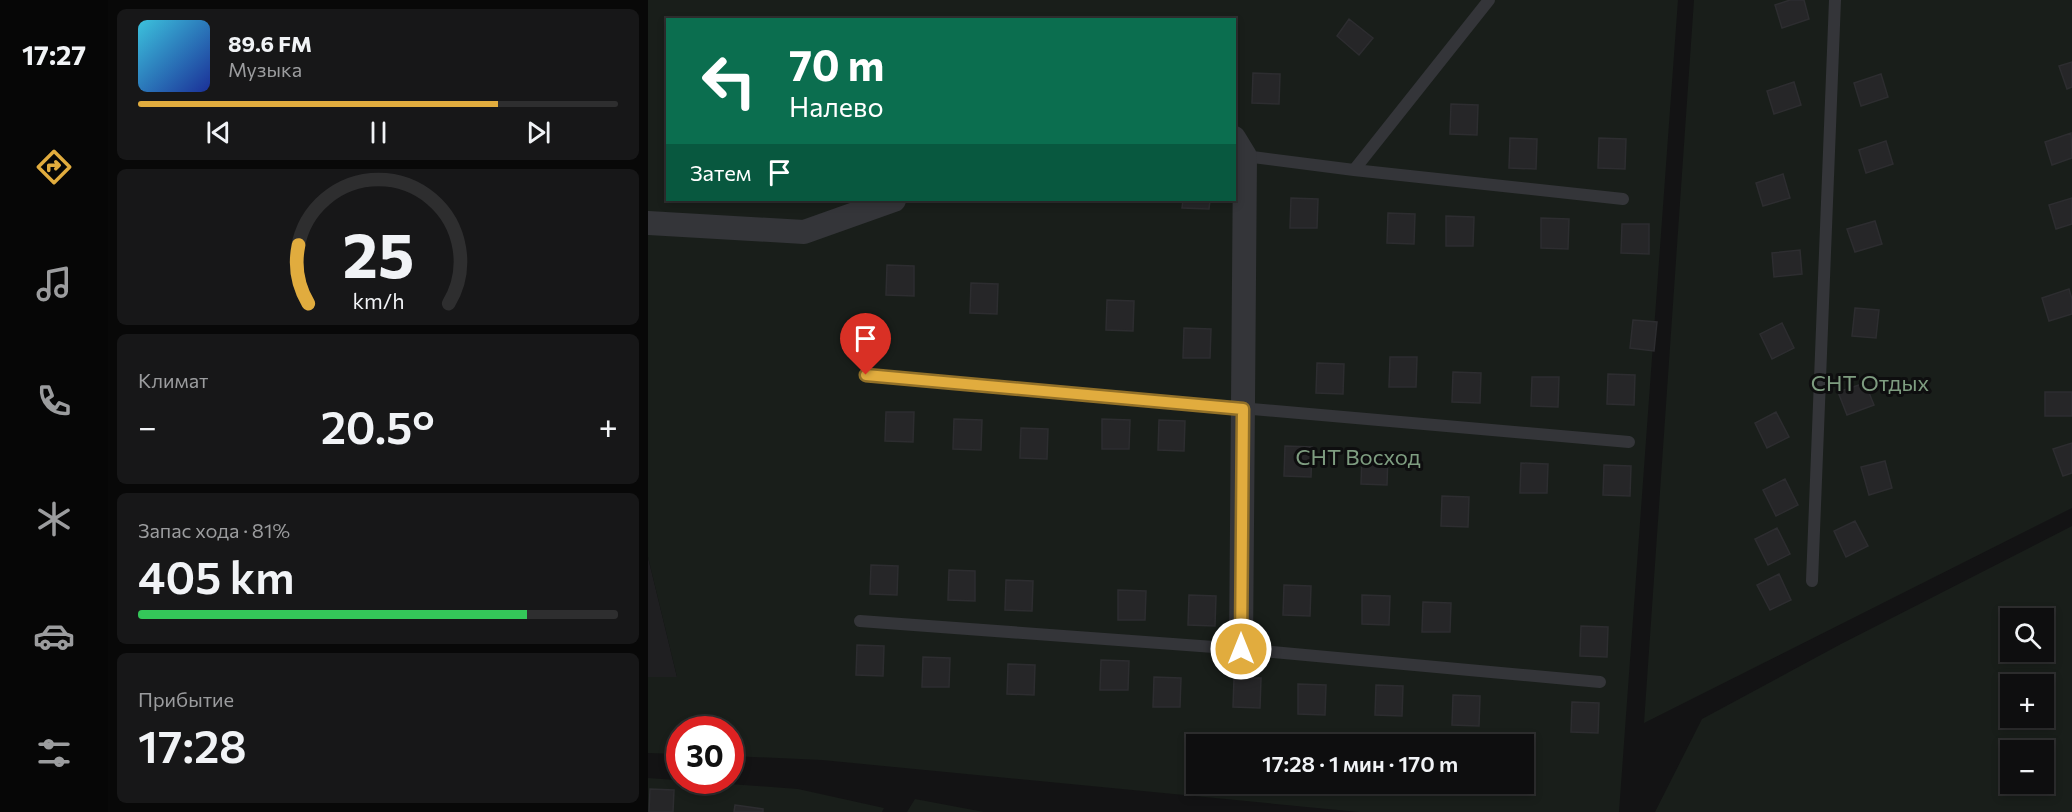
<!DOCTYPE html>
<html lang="ru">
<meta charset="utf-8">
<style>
body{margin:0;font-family:Commissioner,sans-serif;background:#171718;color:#f1f3f6;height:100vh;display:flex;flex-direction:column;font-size:22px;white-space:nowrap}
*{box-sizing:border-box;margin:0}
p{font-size:20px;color:#9b9c9e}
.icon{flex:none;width:33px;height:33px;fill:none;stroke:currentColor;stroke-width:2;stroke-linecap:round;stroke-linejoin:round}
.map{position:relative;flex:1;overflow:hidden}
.details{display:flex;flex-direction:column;gap:9px;padding:9px;background:#080808;width:540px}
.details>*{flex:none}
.top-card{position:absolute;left:18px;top:18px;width:570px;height:183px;border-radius:0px;box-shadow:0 3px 9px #0003,0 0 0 2px #2e2e2f;background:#0b6e4f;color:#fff;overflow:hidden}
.controls{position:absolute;left:1352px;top:608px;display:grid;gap:12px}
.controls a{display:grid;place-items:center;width:54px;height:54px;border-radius:0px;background:#0e0e0f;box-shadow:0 3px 9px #0003,0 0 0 2px #2e2e2f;font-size:30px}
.speed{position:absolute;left:18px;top:716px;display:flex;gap:12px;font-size:30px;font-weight:700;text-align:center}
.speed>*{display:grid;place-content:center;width:78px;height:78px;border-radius:50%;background:#0e0e0f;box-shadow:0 3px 9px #0003,0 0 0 2px #2e2e2f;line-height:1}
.speed .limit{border:9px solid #d22;background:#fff;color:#111}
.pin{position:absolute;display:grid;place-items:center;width:51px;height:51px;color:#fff;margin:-62px -26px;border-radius:50% 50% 50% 0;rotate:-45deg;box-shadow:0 0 6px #0007}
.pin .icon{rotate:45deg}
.me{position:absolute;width:66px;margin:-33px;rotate:0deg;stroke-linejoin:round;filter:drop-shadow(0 0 4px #0008)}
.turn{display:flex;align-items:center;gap:21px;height:126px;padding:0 24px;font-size:27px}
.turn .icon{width:78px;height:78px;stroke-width:2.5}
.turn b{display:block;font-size:42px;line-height:51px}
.then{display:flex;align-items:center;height:57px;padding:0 24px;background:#0003;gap:12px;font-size:22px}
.big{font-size:45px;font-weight:600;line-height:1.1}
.details .tile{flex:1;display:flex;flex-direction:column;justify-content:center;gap:9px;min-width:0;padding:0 21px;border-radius:9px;background:#171718}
.details .dial{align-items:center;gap:0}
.dial svg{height:156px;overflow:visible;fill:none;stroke:#2e2e2f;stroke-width:7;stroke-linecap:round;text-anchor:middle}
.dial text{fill:#f1f3f6;stroke:none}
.song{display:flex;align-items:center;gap:18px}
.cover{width:72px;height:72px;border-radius:9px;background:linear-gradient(135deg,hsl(190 70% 55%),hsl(230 70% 35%))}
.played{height:6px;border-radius:3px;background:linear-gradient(90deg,#e1ac3e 75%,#2e2e2f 75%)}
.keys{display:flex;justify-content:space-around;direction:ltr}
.heat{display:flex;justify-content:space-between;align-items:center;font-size:33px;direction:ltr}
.charge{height:9px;border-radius:4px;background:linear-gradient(90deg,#34c759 81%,#2e2e2f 0)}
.trip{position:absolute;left:538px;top:734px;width:348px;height:60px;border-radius:0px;background:#0e0e0f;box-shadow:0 3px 9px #0003,0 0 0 2px #2e2e2f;font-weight:600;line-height:60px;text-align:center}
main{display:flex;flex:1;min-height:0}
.dock{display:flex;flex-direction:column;width:108px;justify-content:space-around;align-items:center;background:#060606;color:#9b9c9e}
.dock .icon{width:42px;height:42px}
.dock .selected{color:#e1ac3e}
.dock b{font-size:27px;color:#f1f3f6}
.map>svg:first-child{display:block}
</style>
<main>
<nav class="dock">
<b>17:27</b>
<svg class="icon selected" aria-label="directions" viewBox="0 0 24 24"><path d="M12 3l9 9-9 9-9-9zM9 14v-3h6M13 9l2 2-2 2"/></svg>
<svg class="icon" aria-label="music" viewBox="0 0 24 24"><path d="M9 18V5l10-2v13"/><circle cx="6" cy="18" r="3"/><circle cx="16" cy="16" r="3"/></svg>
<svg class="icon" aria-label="phone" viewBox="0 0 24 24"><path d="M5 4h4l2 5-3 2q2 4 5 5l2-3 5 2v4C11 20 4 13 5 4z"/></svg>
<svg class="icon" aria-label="climate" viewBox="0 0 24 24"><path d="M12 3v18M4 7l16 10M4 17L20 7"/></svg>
<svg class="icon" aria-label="car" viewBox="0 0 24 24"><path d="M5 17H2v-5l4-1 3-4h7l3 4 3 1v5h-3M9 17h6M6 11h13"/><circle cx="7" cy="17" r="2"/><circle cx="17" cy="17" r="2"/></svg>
<svg class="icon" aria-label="filters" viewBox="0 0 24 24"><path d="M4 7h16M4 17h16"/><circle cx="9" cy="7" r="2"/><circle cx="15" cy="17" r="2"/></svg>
</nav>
<section class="details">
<div class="tile">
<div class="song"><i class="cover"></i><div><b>89.6 FM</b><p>Музыка</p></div></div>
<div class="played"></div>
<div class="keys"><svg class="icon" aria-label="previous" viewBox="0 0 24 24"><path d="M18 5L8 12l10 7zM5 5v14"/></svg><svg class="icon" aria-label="pause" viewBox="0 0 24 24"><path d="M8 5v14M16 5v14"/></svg><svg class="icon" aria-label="next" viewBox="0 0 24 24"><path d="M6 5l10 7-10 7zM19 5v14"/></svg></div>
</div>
<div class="tile dial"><svg viewBox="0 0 100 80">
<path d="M14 69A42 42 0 1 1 86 69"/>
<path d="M14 69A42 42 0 0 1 9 39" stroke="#e1ac3e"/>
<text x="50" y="56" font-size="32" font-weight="700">25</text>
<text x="50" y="72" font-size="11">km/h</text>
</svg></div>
<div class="tile"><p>Климат</p>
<div class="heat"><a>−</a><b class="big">20.5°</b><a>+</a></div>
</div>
<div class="tile"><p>Запас хода · 81%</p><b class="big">405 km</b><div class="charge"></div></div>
<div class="tile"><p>Прибытие</p><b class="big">17:28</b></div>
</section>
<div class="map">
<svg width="1424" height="812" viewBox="0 0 1424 812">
<rect width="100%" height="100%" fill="#131314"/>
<path fill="#1f1f21" d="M0 557 29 677H0Z"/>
<path fill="#191e1a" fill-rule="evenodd" d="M0 0H1030L971 812H711L174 760 83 756 82 729H32L31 754 0 753V677H29L0 557ZM20 20H586V200H20ZM549 744H876V783H549Z
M1046 0H1424V508L996 723Z
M1424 526V812H1007L1054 719 1193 644ZM1362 618H1395V651H1362ZM1362 684H1395V717H1362ZM1362 750H1395V783H1362Z
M0 778 150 789 236 808 234 812H0Z
M267 799 336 812H259Z"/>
<path fill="#262628" stroke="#2d2d30" stroke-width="1.5" d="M1142 0H1156L1161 19 1134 28 1127 5Z
M701 19 725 38 711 55 689 36Z
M1424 62V87L1419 89 1411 66Z
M605 73 632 74 631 104 604 103Z
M1233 74 1240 97 1213 106 1206 83Z
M1146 82 1153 105 1126 114 1119 91Z
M803 104 830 105 829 135 802 134Z
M1423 133 1424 158 1404 165 1397 142Z
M862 138 889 139 888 169 861 168Z
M951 138 978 139 977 169 950 168Z
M1238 141 1245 164 1218 173 1211 150Z
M1135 174 1142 198 1115 206 1108 183Z
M643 198 670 199 669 228H642Z
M1424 198V224L1408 229 1401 205Z
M535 200H562L561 209 534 208Z
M740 213 767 214 766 244 739 243Z
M798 216 826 217 825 246H798Z
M893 218 921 219 920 249 893 248Z
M1227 221 1234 244 1207 252 1199 229Z
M974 224H1001V254L973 253Z
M1152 250 1154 274 1126 277 1124 253Z
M239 265 266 266V296L238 295Z
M323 283 350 284 349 314 322 313Z
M1421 289 1424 299V314L1401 321 1394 298Z
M459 300 486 301 485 331 458 330Z
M1207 308 1231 310 1228 338 1204 336Z
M985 320 1009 322 1006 351 982 348Z
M1134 323 1146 348 1124 359 1112 334Z
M536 328 563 329 562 358H535Z
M742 357H769L768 387H741Z
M669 363 696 364 695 394 668 393Z
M805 372 833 373 832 403 804 402Z
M960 374 987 375 986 405 959 404Z
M884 377H911L910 407 883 406Z
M1217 383 1226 405 1199 415 1190 392Z
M1397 392H1424V416H1397Z
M238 412H266L265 442 237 441Z
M1128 412 1141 437 1119 448 1107 423Z
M306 419 334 420 333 450 305 449Z
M454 419 482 420 481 449H454Z
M511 420 537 421 536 451 510 450Z
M373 428 400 429 399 459 372 458Z
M1424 443V473L1415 476 1405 449Z
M637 446 664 447 663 477 636 476Z
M714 454 740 455 739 485 713 484Z
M1237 461 1244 488 1221 495 1213 467Z
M873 463 900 464 899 493H872Z
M956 465 983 466 982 496 955 495Z
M1137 479 1150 505 1128 516 1115 490Z
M794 496 821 497 820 527 793 526Z
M1207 521 1220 546 1198 557 1186 531Z
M1129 528 1142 554 1120 565 1107 539Z
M223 565 250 566 249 595 222 594Z
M301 570 327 571V601L300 600Z
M1131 574 1143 600 1122 610 1109 585Z
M358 580 385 581 384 611 357 610Z
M636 585 663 586 662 616 635 615Z
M470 590 498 591 497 620H470Z
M541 595 568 596 567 626 540 625Z
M714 595 742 596 741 625 714 624Z
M775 602 803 603 802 632H774Z
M933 626 960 627 959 657 932 656Z
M209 645 236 646 235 676 208 675Z
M275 657 302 658 301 687H274Z
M453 660 481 661 480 690H452Z
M360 664 387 665 386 695 359 694Z
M506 677 533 678 532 707H505Z
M586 678H613L612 708 585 707Z
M650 684 678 685 677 715 650 714Z
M728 685 755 686 754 716 727 715Z
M805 695 832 696 831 726 804 725Z
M924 702 951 703 950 733 923 732Z
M2 789 26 790 25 812H1Z
M87 805 115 809V812H86Z"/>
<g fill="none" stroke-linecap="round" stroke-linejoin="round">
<path stroke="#343539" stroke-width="12" d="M597 156 706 170 975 199
M706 170 841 0
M217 375 981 442
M1164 581 1187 0
M212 621 593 649 952 682"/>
<path stroke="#343539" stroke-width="24" d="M586 138 597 156 593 649
M0 223 156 232 246 200"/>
</g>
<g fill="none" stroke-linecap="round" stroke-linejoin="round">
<defs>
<path id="route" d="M218 375 595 409 593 649"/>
</defs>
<use href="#route" stroke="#927028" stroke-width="15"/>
<use href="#route" stroke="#e1ac3e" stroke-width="10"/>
</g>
<g text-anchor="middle" stroke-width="6" stroke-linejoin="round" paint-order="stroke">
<g font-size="22" fill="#7e9d80" stroke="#0e0e0f">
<text x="1222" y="391">СНТ Отдых</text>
<text x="710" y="465">СНТ Восход</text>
</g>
</g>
</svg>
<div class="controls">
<a><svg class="icon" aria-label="search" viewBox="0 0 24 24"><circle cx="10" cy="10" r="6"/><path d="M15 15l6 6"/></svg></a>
<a>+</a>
<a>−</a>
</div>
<div class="speed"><div class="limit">30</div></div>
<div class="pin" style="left:218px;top:375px;background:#d93025"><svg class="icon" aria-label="arrive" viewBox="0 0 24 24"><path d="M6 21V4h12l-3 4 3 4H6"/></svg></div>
<svg class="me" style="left:593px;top:649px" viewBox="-20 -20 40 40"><circle r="17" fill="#e1ac3e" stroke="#fff" stroke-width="3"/><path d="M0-11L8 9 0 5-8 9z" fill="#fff"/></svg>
<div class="trip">17:28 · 1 мин · 170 m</div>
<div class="top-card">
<div class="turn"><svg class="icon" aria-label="left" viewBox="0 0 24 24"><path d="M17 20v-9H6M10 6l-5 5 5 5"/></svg><div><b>70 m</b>Налево</div></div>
<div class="then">Затем<svg class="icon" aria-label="arrive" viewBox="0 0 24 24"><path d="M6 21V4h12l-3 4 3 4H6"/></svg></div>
</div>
</div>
</main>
